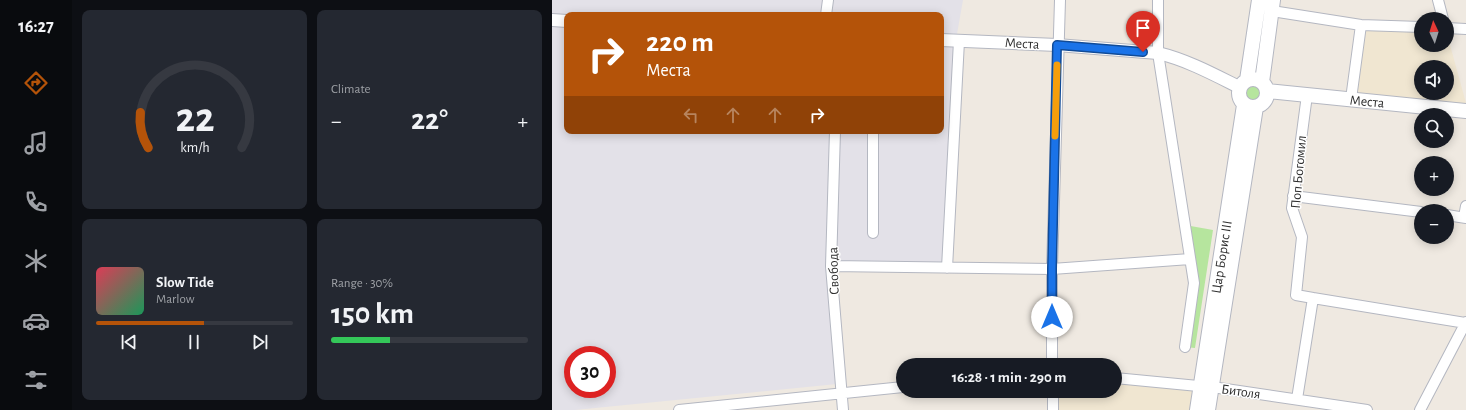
<!DOCTYPE html>
<meta charset="utf-8">
<style>
body{margin:0;font-family:"Alegreya Sans",sans-serif;background:#242831;color:#f1f3f6;height:100vh;display:flex;flex-direction:column;font-size:15px;white-space:nowrap}
*{box-sizing:border-box;margin:0}
p{font-size:13px;color:#9ea1a6}
.icon{flex:none;width:22px;height:22px;fill:none;stroke:currentColor;stroke-width:2;stroke-linecap:round;stroke-linejoin:round}
.map{position:relative;flex:1;overflow:hidden}
.sheet{display:flex;flex-direction:column;gap:10px;padding:10px;background:#0d0f14;width:480px}
.sheet>*{flex:none}
.banner{position:absolute;left:12px;top:12px;width:380px;height:122px;border-radius:8px;box-shadow:0 2px 10px #0003;background:#b45309;color:#fff;overflow:hidden}
.needle{width:26px;rotate:356deg}
.buttons{position:absolute;left:862px;top:12px;display:grid;gap:8px}
.buttons a{display:grid;place-items:center;width:40px;height:40px;border-radius:50%;background:#171b24;box-shadow:0 2px 10px #0003;font-size:20px}
.speed{position:absolute;left:12px;top:346px;display:flex;gap:8px;font-size:20px;font-weight:700;text-align:center}
.speed>*{display:grid;place-content:center;width:52px;height:52px;border-radius:50%;background:#171b24;box-shadow:0 2px 10px #0003;line-height:1}
.speed .limit{border:6px solid #d22;background:#fff;color:#111}
.pin{position:absolute;display:grid;place-items:center;width:34px;height:34px;color:#fff;margin:-41px -17px;border-radius:50% 50% 50% 0;rotate:-45deg;box-shadow:0 0 4px #0007}
.pin .icon{rotate:45deg}
.me{position:absolute;width:44px;margin:-22px;rotate:0deg;stroke-linejoin:round;filter:drop-shadow(0 0 3px #0008)}
.turn{display:flex;align-items:center;gap:14px;height:84px;padding:0 16px;font-size:18px}
.turn .icon{width:52px;height:52px;stroke-width:2.5}
.turn b{display:block;font-size:28px;line-height:34px}
.lanes{display:flex;align-items:center;height:38px;padding:0 16px;background:#0003;justify-content:center;gap:20px;direction:ltr}
.lanes .off{opacity:.35}
.big{font-size:30px;font-weight:600;line-height:1.1}
.sheet .tile{flex:1;display:flex;flex-direction:column;justify-content:center;gap:6px;min-width:0;padding:0 14px;border-radius:8px;background:#242831}
.sheet .dial{align-items:center;gap:0}
.dial svg{height:104px;overflow:visible;fill:none;stroke:#363941;stroke-width:7;stroke-linecap:round;text-anchor:middle}
.dial text{fill:#f1f3f6;stroke:none}
.song{display:flex;align-items:center;gap:12px}
.cover{width:48px;height:48px;border-radius:6px;background:linear-gradient(135deg,hsl(350 70% 55%),hsl(150 70% 35%))}
.played{height:4px;border-radius:2px;background:linear-gradient(90deg,#b45309 55%,#363941 55%)}
.keys{display:flex;justify-content:space-around;direction:ltr}
.heat{display:flex;justify-content:space-between;align-items:center;font-size:22px;direction:ltr}
.charge{height:6px;border-radius:3px;background:linear-gradient(90deg,#34c759 30%,#363941 0)}
.sheet .tiles{flex:1;display:grid;gap:10px;grid-template-columns:repeat(2,1fr)}
.trip{position:absolute;left:344px;top:358px;width:226px;height:40px;border-radius:20px;background:#171b24;box-shadow:0 2px 10px #0003;font-weight:600;line-height:40px;text-align:center}
main{display:flex;flex:1;min-height:0}
.menu{display:flex;flex-direction:column;width:72px;justify-content:space-around;align-items:center;background:#090b0e;color:#9ea1a6}
.menu .icon{width:28px;height:28px}
.menu .current{color:#b45309}
.menu b{font-size:18px;color:#f1f3f6}
.map>svg:first-child{display:block}
</style>
<main>
<nav class="menu">
<b>16:27</b>
<svg class="icon current" aria-label="directions" viewBox="0 0 24 24"><path d="M12 3l9 9-9 9-9-9zM9 14v-3h6M13 9l2 2-2 2"/></svg>
<svg class="icon" aria-label="music" viewBox="0 0 24 24"><path d="M9 18V5l10-2v13"/><circle cx="6" cy="18" r="3"/><circle cx="16" cy="16" r="3"/></svg>
<svg class="icon" aria-label="phone" viewBox="0 0 24 24"><path d="M5 4h4l2 5-3 2q2 4 5 5l2-3 5 2v4C11 20 4 13 5 4z"/></svg>
<svg class="icon" aria-label="climate" viewBox="0 0 24 24"><path d="M12 3v18M4 7l16 10M4 17L20 7"/></svg>
<svg class="icon" aria-label="car" viewBox="0 0 24 24"><path d="M5 17H2v-5l4-1 3-4h7l3 4 3 1v5h-3M9 17h6M6 11h13"/><circle cx="7" cy="17" r="2"/><circle cx="17" cy="17" r="2"/></svg>
<svg class="icon" aria-label="filters" viewBox="0 0 24 24"><path d="M4 7h16M4 17h16"/><circle cx="9" cy="7" r="2"/><circle cx="15" cy="17" r="2"/></svg>
</nav>
<section class="sheet">
<div class="tiles">
<div class="tile dial"><svg viewBox="0 0 100 80">
<path d="M14 69A42 42 0 1 1 86 69"/>
<path d="M14 69A42 42 0 0 1 8 42" stroke="#b45309"/>
<text x="50" y="56" font-size="32" font-weight="700">22</text>
<text x="50" y="72" font-size="11">km/h</text>
</svg></div>
<div class="tile"><p>Climate</p>
<div class="heat"><a>−</a><b class="big">22°</b><a>+</a></div>
</div>
<div class="tile">
<div class="song"><i class="cover"></i><div><b>Slow Tide</b><p>Marlow</p></div></div>
<div class="played"></div>
<div class="keys"><svg class="icon" aria-label="previous" viewBox="0 0 24 24"><path d="M18 5L8 12l10 7zM5 5v14"/></svg><svg class="icon" aria-label="pause" viewBox="0 0 24 24"><path d="M8 5v14M16 5v14"/></svg><svg class="icon" aria-label="next" viewBox="0 0 24 24"><path d="M6 5l10 7-10 7zM19 5v14"/></svg></div>
</div>
<div class="tile"><p>Range · 30%</p><b class="big">150 km</b><div class="charge"></div></div>
</div>
</section>
<div class="map">
<svg width="914" height="410" viewBox="0 0 914 410">
<rect width="100%" height="100%" fill="#efe9e1"/>
<path fill="#e3e1e8" fill-rule="evenodd" d="M0 0H411L405 34 393 262H277L285 384 23 410H0ZM15 15H389V131H15ZM21 355H55V389H21Z"/>
<path fill="#f0e6d1" fill-rule="evenodd" d="M809 25 869 27V45H895V34L914 103V111L799 99ZM869 67H895V93H869Z
M563 378 649 386 645 410H501V391H563Z"/>
<path fill="#b6e59e" d="M692 93a9 9 0 1 1 18 0a9 9 0 1 1-18 0Z
M633 225 661 230 643 348 633 347 642 283Z"/>
<g fill="none" stroke-linecap="round" stroke-linejoin="round">
<defs>
<path id="minor" d="M606 0V53L642 283 633 347
M886 0 891 19
M720 11 809 25 869 27
M274 15 276 0
M895 28 914 29
M799 99 809 25
M283 131 279 266 291 410
M321 131V233
M741 196 869 212
M895 215 914 218
M912 217 914 206
M279 266 500 269 638 259
M395 268 407 41
M761 298 914 323
M500 365V269L508 0
M563 378 667 388 815 410
M501 391V410
M745 399 761 298 744 295 750 237 740 208 755 95
M127 410 351 387
M868 410 914 322"/>
<path id="tertiary" d="M0 20 15 21
M389 40 505 45 606 53C635 60 661 74 687 87"/>
<path id="secondary" d="M687 93a14 14 0 1 1 28 0a14 14 0 1 1-28 0Z
M695 80 707 0
M710 82 721 0
M715 91 914 111
M645 410 692 105
M656 410 704 107"/>
</defs>
<use href="#minor" stroke="#b4b7c1" stroke-width="12"/>
<use href="#tertiary" stroke="#b4b7c1" stroke-width="14"/>
<use href="#secondary" stroke="#b4b7c1" stroke-width="16"/>
<use href="#minor" stroke="#fff" stroke-width="10"/>
<use href="#tertiary" stroke="#fff" stroke-width="12"/>
<use href="#secondary" stroke="#fff" stroke-width="14"/>
</g>
<g fill="none" stroke-linecap="round" stroke-linejoin="round">
<defs>
<path id="route" d="M500 317V269L505 45 591 52"/>
</defs>
<use href="#route" stroke="#114b97" stroke-width="10"/>
<use href="#route" stroke="#1a73e8" stroke-width="7"/>
<path stroke="#f59e0b" stroke-width="7" d="M503 136 505 65"/>
</g>
<g text-anchor="middle" stroke-width="3" stroke-linejoin="round" paint-order="stroke">
<g font-size="14" fill="#2e2e2e" stroke="#fff">
<text transform="translate(470 43) rotate(3)" y="5">Места</text>
<text transform="translate(815 101) rotate(5)" y="5">Места</text>
<text transform="translate(746 172) rotate(-85)" y="5">Поп Богомил</text>
<text transform="translate(669 257) rotate(-81)" y="5">Цар Борис III</text>
<text transform="translate(281 271) rotate(-92)" y="5">Свобода</text>
<text transform="translate(689 391) rotate(8)" y="5">Битоля</text>
</g>
</g>
</svg>
<div class="buttons">
<a><svg class="needle" viewBox="-14 -14 28 28"><path d="M0-13l5 13h-10z" fill="#e53935"/><path d="M0 13l5-13h-10z" fill="#9ea1a6"/></svg></a>
<a><svg class="icon" aria-label="sound" viewBox="0 0 24 24"><path d="M4 9h4l5-4v14l-5-4H4zM17 9q2 3 0 6"/></svg></a>
<a><svg class="icon" aria-label="search" viewBox="0 0 24 24"><circle cx="10" cy="10" r="6"/><path d="M15 15l6 6"/></svg></a>
<a>+</a>
<a>−</a>
</div>
<div class="speed"><div class="limit">30</div></div>
<div class="pin" style="left:591px;top:52px;background:#d93025"><svg class="icon" aria-label="arrive" viewBox="0 0 24 24"><path d="M6 21V4h12l-3 4 3 4H6"/></svg></div>
<svg class="me" style="left:500px;top:317px" viewBox="-20 -20 40 40"><circle r="19" fill="#fff"/><path d="M0-13L10 11 0 6-10 11z" fill="#1a73e8"/></svg>
<div class="trip">16:28 · 1 min · 290 m</div>
<div class="banner">
<div class="turn"><svg class="icon" aria-label="right" viewBox="0 0 24 24"><path d="M7 20v-9h11M14 6l5 5-5 5"/></svg><div><b>220 m</b>Места</div></div>
<div class="lanes"><svg class="icon off" aria-label="left" viewBox="0 0 24 24"><path d="M17 20v-9H6M10 6l-5 5 5 5"/></svg><svg class="icon off" aria-label="ahead" viewBox="0 0 24 24"><path d="M12 20V5M6 11l6-6 6 6"/></svg><svg class="icon off" aria-label="ahead" viewBox="0 0 24 24"><path d="M12 20V5M6 11l6-6 6 6"/></svg><svg class="icon" aria-label="right" viewBox="0 0 24 24"><path d="M7 20v-9h11M14 6l5 5-5 5"/></svg></div>
</div>
</div>
</main>
